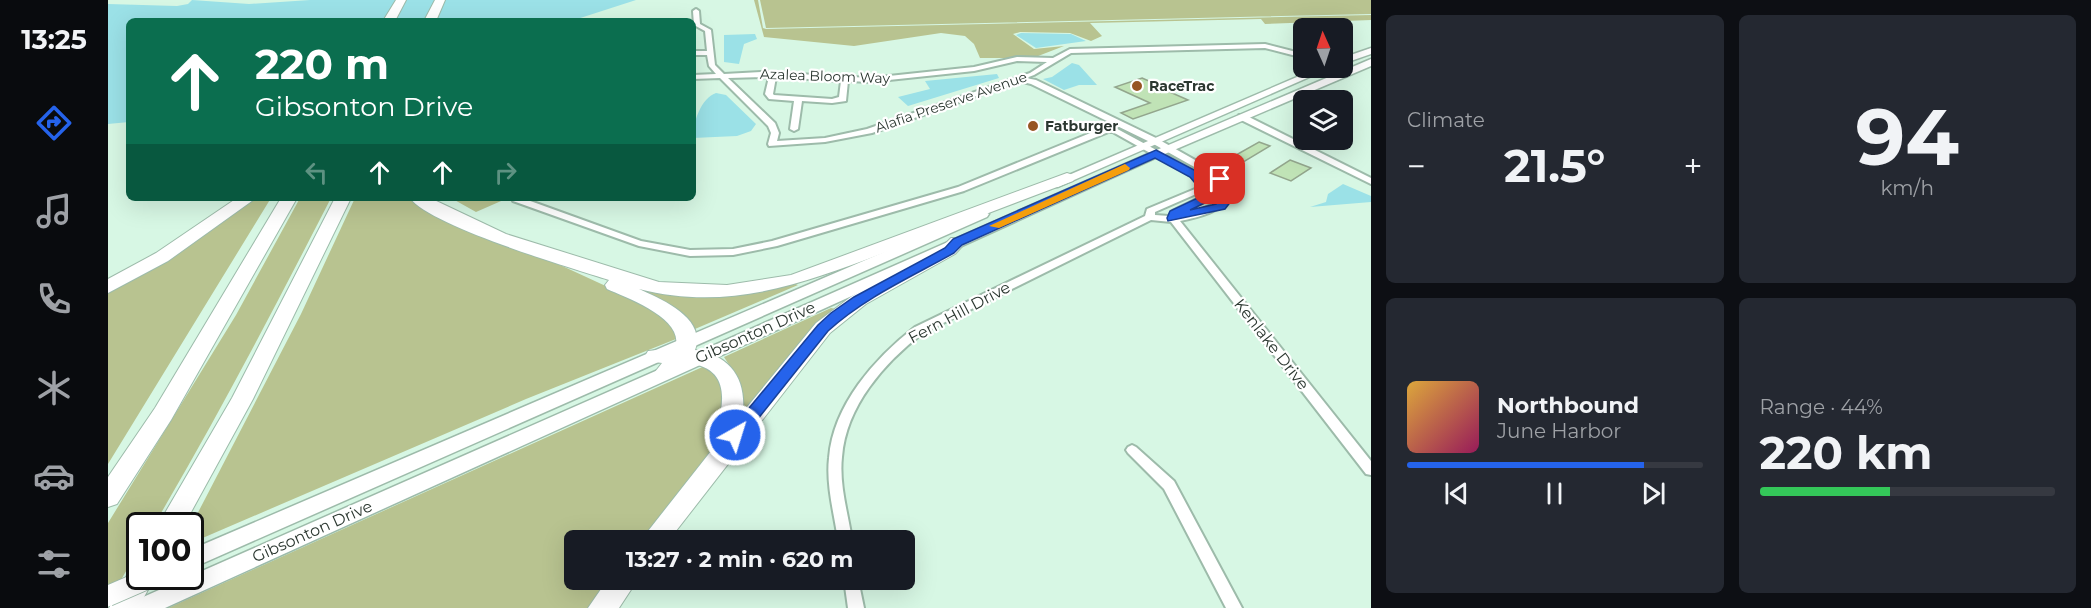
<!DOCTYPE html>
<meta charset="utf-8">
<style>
body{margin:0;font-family:Montserrat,sans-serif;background:#242831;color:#f1f3f6;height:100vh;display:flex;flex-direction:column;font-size:22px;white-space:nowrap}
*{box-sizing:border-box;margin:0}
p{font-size:20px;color:#9ea1a6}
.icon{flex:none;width:33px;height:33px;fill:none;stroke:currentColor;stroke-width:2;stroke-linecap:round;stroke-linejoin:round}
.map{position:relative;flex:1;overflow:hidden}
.side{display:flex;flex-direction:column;gap:15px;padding:15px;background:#0d0f14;width:720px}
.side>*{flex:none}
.hud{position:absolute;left:18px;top:18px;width:570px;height:183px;border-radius:9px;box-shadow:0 6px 24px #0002;background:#0b6e4f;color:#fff;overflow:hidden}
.needle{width:39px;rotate:357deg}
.controls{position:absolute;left:1185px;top:18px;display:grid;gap:12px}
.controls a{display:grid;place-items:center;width:60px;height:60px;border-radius:9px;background:#171b24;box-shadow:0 6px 24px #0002;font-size:30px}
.speed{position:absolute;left:18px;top:512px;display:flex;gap:12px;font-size:30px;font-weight:700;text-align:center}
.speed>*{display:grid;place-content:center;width:78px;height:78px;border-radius:50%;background:#171b24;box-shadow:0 6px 24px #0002;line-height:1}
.speed .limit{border:3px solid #111;border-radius:9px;background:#fff;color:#111}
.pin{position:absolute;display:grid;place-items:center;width:51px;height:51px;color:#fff;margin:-26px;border-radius:12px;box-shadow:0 3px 9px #0006}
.me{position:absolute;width:66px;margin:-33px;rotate:39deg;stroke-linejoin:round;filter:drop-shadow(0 0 4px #0008)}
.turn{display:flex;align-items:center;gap:21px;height:126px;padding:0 30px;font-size:27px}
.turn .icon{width:78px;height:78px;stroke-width:2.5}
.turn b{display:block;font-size:42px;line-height:51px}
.lanes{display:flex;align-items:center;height:57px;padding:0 30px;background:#0003;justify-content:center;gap:30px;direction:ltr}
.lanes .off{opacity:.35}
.big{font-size:45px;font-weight:700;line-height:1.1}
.side .tile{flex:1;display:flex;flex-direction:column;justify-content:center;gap:9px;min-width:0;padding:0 21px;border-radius:9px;background:#242831}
.side .dial{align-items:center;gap:0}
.dial b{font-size:78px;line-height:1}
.song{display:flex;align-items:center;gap:18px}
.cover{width:72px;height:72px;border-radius:9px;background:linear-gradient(135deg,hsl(40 70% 55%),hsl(330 70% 35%))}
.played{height:6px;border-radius:3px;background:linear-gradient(90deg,#2563eb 80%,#363941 80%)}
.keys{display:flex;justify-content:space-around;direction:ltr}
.heat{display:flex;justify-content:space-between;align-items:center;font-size:33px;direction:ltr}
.charge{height:9px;border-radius:4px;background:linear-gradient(90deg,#34c759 44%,#363941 0)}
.side .tiles{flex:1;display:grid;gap:15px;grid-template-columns:repeat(2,1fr)}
.trip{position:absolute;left:456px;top:530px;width:351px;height:60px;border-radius:9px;background:#171b24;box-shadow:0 6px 24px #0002;font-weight:700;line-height:60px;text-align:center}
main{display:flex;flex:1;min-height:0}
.menu{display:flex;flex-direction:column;width:108px;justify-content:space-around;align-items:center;background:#090b0e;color:#9ea1a6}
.menu .icon{width:42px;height:42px}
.menu .current{color:#2563eb}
.menu b{font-size:27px;color:#f1f3f6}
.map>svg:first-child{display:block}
</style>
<main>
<nav class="menu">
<b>13:25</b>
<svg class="icon current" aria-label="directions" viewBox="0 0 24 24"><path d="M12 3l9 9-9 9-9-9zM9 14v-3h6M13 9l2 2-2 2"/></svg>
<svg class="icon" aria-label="music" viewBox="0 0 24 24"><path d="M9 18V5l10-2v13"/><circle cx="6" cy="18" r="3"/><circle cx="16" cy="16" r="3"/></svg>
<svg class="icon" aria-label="phone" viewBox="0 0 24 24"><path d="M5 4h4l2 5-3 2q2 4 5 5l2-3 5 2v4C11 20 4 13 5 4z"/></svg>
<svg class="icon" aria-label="climate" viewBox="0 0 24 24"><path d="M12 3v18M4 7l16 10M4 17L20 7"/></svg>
<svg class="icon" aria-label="car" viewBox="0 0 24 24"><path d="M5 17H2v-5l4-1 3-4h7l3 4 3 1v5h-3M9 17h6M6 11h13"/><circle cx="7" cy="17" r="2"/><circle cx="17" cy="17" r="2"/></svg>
<svg class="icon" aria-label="filters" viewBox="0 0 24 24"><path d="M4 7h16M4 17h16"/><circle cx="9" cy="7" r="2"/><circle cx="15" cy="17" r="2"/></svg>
</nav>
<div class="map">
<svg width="1263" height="608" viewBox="0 0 1263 608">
<rect width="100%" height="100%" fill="#d7f7e4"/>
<path fill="#b8c390" d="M646 0H650L655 28 658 29 1263 15V20L1157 24 1153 19 982 23 994 36 983 41 962 33 912 32 905 34 926 49 956 46 925 58H872L866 44 857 36 833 33 746 46 656 37Z
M652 0H1263V14L658 28Z
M144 198H163L0 464V289Z
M192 198H223C166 309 109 418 46 525H32L31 549 0 602V523L128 315Z
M247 198H307L541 306 557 315 570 333 568 339 418 399 83 543V526L193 314Z
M343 198H400L368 212Z
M685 283 690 285 587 329 579 319 536 294 541 291 554 293Z
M723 308 728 309 636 421 625 371 616 357Z
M601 364 619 396 608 442 542 540H466V579H511L488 608H60Z"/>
<path fill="#9be1e7" d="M84 0 141 4 202 0H528L463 21H21V122L0 124V4L69 6 80 4Z
M913 33 963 34 978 41 928 48 908 35Z
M647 34 649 39 636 44 631 64 616 62V35Z
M964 63 971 65 989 85H971L956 90 935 79 944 77Z
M889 74 891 78 800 106 790 97 822 89 817 81Z
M608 93 618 95 648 124 643 131 629 136 585 138C585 122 593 98 608 93Z
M1235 184 1263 196V202L1202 207 1218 202 1220 194Z"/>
<path fill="#c0e3b6" stroke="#93a68d" stroke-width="1.5" d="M1034 78 1050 85 1048 86 1080 100 1025 119 1013 113 1042 103 1007 87Z
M1151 142 1162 146 1132 164 1121 159Z
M1182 160 1203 168 1183 181 1162 173Z"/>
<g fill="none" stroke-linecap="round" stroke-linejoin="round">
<defs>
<path id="minor" d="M588 9 591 11 592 24 603 30 607 65 616 74 653 72 762 78 866 67 909 57 945 58 962 49 1157 44 1196 54V58L1157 48 963 53 926 75 918 78 928 80 1048 138 1103 169 1120 183 1125 196C1112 212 1092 217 1072 221L1263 461V475L1258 474 1063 222 1043 220 815 333C776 363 738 406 734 457 731 485 740 513 744 540H730C726 513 718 485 721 458 725 405 767 358 807 327L1037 216 1039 209 1087 189 1090 185 1083 176 1003 131 856 191 669 246 625 255 582 256 531 246 405 201 404 198H414L533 241 582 250 625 249 664 241 850 187 1002 125 1089 172 1103 191 1100 200 1071 215C1088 213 1104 207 1116 195L1113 186 1097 173 1042 142 923 84 911 81 764 133 717 142 661 146 660 144 663 133 660 126 612 78 585 79V75L608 74 601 66 599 55H585V51H599L597 31 586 25 585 11ZM909 61 939 62 922 73 759 129 717 138 669 141 671 133 667 123 620 78 661 77 657 94 661 99 686 101 682 129 686 131 690 129 694 101 724 103 738 101 740 81 762 82 866 71ZM668 77 733 81 731 97 724 99 666 95 665 94ZM1095 191 1093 197 1064 211 1061 216 1047 215V212Z
M1131 115H1137L1263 178V184L1131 119Z
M1024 445 1028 447 1066 481 1134 608H1118L1056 489 1020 453 1018 450 1020 447Z
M736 579H750L756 608H740Z"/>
<path id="secondary" d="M1263 48V54L1234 64V58Z
M1263 59V66L1052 156 57 608H23L26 601 1044 152Z
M1210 68H1222L950 187H942L940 184Z
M874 210 881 214 879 217 82 569V550Z"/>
<path id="motorway" d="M288 0H298L287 21H275Z
M327 0H337L328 21H316Z
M959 173 965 175 967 178 965 181C909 202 854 223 799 244 709 278 628 314 531 289 553 299 599 318 587 350 621 355 638 377 635 412L708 323 744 296 835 246 843 238H855L858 242 847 254 758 304 722 333 561 540H533L607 446 605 442C615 409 627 368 579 363 570 373 565 381 550 377L547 372 554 363 540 361 537 356 540 351 567 348C578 319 519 298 499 289L497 285 501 280C463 268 322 226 302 198H322L398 234 551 282 619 285 683 275Z
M129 198H148L60 261 0 293V279L48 253Z
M173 198H189L63 420 9 504 0 507V477L47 408Z
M227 198H243L145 399 76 525H50L124 398Z
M32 565V576L47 577 30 608H1L23 568Z
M500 579H530L511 608H480Z"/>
</defs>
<use href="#minor" stroke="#9dbbaa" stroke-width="4"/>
<use href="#secondary" stroke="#9dbbaa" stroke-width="3"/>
<use href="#motorway" stroke="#9dbbaa" stroke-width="2"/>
<use href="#minor" fill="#fff" fill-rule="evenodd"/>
<use href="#secondary" fill="#fff" fill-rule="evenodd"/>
<use href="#motorway" fill="#fff" fill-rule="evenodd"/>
<defs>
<path id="secondary-bridge" d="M0 596 46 576"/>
</defs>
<use href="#secondary-bridge" stroke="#9dbbaa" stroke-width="22" stroke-linecap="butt"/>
<use href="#secondary-bridge" stroke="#fff" stroke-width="20"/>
</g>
<path fill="#2563eb" stroke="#184099" stroke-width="1.5" d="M1048 150 1090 172 1105 191 1101 201 1082 210 1108 204 1115 196 1107 179 1108 177H1116L1127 196 1117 209 1060 221 1059 218 1062 211 1092 197 1094 191 1082 177 1047 158 854 245 846 253C803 277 756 298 720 331L633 440H622L619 435 622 431 710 325 723 313 746 297 837 248 845 239Z"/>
<path fill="#f59e0b" d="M1017 164 1022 168 1021 170 891 228 881 226Z"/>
<g fill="#975523" stroke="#fff" stroke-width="2">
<circle cx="1029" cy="86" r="6"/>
<circle cx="925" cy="126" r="6"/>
</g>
<g text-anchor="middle" stroke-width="4.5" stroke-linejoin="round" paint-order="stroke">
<g font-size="14" fill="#2b3730" stroke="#fff">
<text transform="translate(717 76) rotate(2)" y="5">Azalea Bloom Way</text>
<text transform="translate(843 102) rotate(-19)" y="5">Alafia Preserve Avenue</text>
</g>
<g font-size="14" font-weight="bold" fill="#2b3730" stroke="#fff" text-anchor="start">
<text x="1041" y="91">RaceTrac</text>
<text x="937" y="131">Fatburger</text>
</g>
<g font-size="16" fill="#2b3730" stroke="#fff">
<text transform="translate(851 312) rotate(-28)" y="6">Fern Hill Drive</text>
<text transform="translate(647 332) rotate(-24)" y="6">Gibsonton Drive</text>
<text transform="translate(1164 344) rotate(52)" y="6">Kenlake Drive</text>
<text transform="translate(204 531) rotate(-24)" y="6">Gibsonton Drive</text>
</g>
</g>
</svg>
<div class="controls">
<a><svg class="needle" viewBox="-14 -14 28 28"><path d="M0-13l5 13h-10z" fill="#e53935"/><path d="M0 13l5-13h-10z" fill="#9ea1a6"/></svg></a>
<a><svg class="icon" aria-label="layers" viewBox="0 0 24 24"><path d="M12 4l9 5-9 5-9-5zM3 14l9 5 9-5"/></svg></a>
</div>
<div class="speed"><div class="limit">100</div></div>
<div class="pin" style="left:1112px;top:179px;background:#d93025"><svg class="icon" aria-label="arrive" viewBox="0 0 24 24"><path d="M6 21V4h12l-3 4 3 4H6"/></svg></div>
<svg class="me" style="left:627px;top:435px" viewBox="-20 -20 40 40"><circle r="17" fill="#2563eb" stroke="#fff" stroke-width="3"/><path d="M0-11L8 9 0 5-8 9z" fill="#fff"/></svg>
<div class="trip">13:27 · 2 min · 620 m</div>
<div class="hud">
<div class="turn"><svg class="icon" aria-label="ahead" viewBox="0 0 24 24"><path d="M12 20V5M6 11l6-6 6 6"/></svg><div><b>220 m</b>Gibsonton Drive</div></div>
<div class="lanes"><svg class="icon off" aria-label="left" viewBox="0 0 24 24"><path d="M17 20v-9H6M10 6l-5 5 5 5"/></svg><svg class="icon" aria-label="ahead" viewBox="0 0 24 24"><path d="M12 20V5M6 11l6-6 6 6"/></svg><svg class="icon" aria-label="ahead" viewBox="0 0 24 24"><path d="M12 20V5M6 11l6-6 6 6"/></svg><svg class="icon off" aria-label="right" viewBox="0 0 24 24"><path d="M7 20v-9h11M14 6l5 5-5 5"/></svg></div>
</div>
</div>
<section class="side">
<div class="tiles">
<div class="tile"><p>Climate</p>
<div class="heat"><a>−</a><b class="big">21.5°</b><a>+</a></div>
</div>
<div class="tile dial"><b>94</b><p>km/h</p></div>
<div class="tile">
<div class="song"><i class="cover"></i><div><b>Northbound</b><p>June Harbor</p></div></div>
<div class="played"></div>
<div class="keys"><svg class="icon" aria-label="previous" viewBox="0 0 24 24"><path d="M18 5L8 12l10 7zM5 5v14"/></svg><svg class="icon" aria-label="pause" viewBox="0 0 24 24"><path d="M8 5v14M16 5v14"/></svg><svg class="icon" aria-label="next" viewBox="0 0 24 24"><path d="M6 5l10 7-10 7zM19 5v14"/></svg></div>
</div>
<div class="tile"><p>Range · 44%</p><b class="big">220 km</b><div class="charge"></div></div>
</div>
</section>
</main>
